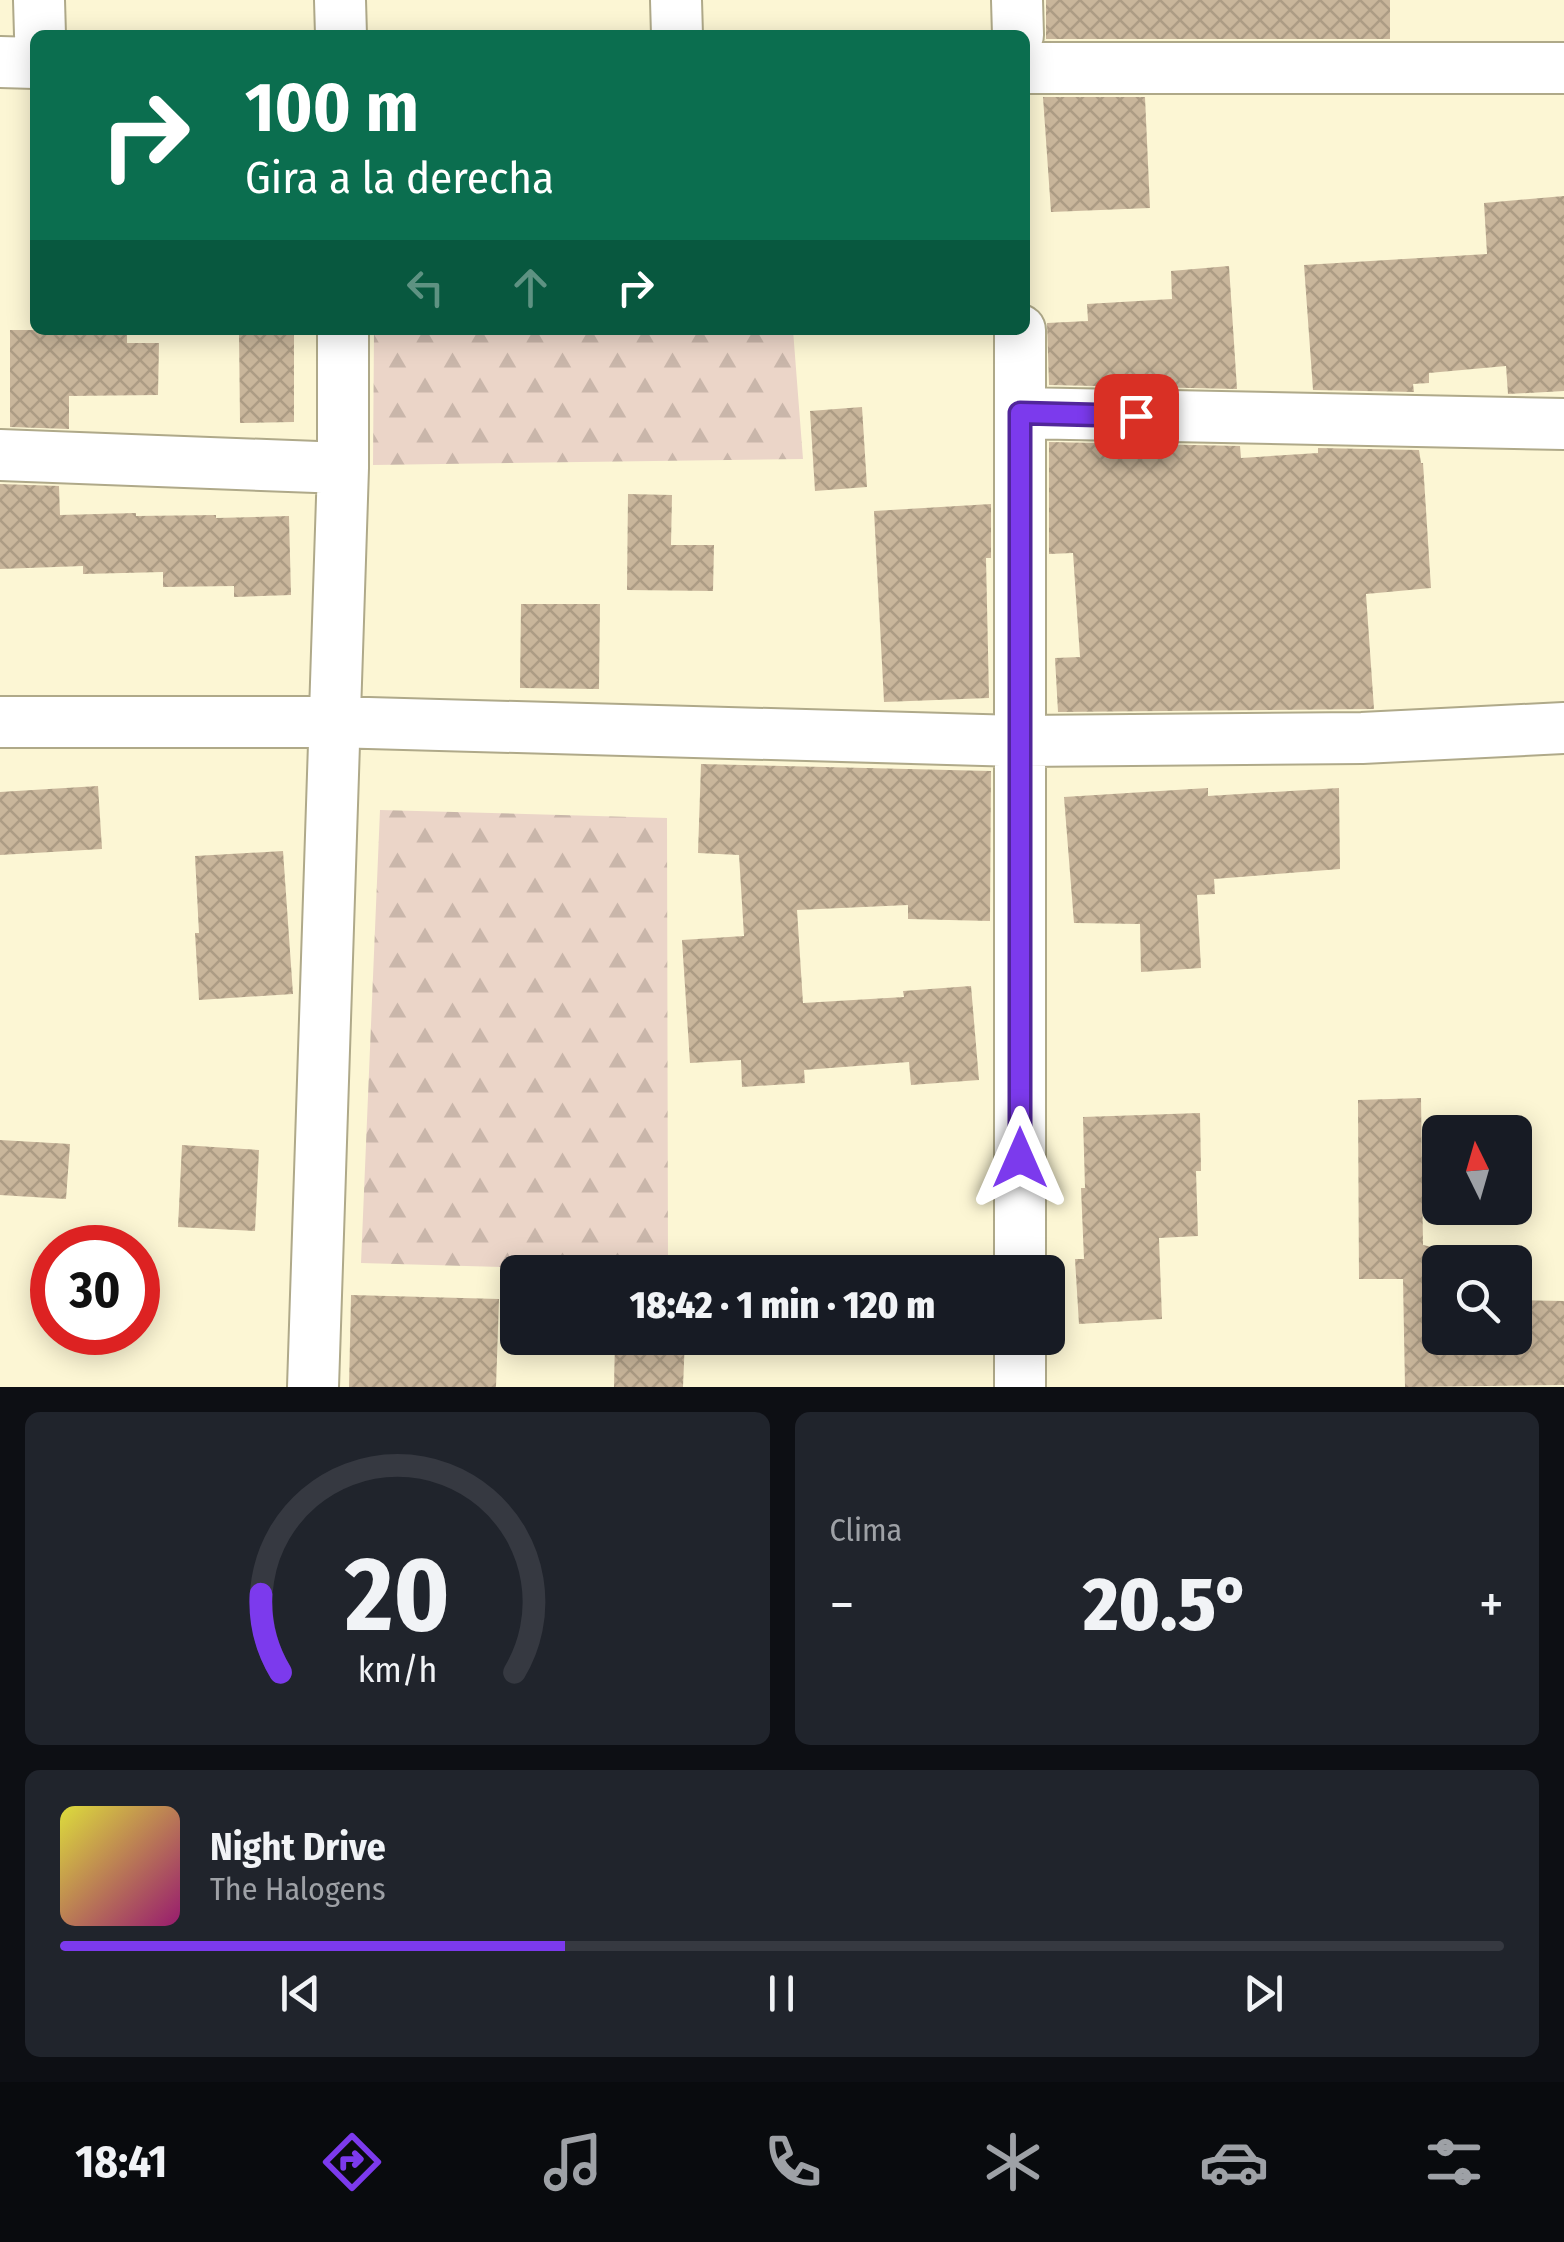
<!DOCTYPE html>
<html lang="es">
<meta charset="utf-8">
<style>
body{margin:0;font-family:"Fira Sans Condensed",sans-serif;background:#20242c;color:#f1f3f6;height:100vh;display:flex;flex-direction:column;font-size:38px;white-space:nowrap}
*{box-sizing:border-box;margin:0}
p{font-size:32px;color:#9ea1a6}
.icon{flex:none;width:55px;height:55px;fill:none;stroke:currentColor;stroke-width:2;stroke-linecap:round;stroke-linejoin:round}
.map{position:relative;height:1387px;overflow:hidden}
.side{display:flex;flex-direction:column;gap:25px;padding:25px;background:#0d0f14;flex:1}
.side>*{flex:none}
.hud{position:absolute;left:30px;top:30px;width:1000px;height:305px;border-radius:15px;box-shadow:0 5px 25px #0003;background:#0b6e4f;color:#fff;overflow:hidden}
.needle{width:65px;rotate:355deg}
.fabs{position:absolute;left:1422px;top:1115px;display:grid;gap:20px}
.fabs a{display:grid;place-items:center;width:110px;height:110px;border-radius:15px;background:#171b24;box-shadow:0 5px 25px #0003;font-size:50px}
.speed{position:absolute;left:30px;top:1225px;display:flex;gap:20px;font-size:50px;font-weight:700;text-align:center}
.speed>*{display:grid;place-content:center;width:130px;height:130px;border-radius:50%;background:#171b24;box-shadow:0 5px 25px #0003;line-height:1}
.speed .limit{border:15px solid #d22;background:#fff;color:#111}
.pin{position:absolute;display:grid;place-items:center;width:85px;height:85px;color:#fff;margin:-42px;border-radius:20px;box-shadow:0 5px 15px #0006}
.me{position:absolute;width:110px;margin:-55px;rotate:0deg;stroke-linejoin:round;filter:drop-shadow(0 0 8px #0008)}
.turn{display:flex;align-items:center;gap:35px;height:210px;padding:0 50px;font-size:45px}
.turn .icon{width:130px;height:130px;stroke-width:2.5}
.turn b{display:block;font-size:70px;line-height:85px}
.lanes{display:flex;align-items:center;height:95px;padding:0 50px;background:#0003;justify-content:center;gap:50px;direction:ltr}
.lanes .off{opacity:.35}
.big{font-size:75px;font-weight:800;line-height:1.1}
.side .widget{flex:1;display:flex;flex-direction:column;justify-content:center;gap:15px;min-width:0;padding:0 35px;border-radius:15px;background:#20242c}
.side .dial{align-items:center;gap:0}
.dial svg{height:260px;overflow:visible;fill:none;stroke:#363941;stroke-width:7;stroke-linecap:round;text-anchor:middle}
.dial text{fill:#f1f3f6;stroke:none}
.song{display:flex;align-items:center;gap:30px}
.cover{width:120px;height:120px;border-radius:15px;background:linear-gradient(135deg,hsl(60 70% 55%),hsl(320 70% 35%))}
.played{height:10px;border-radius:5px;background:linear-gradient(90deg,#7c3aed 35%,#363941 35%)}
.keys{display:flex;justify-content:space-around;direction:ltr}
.heat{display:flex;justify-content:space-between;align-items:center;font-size:55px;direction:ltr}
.side .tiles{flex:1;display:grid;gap:25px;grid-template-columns:1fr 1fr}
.widget:last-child{grid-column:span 2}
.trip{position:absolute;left:500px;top:1255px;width:565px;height:100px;border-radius:15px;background:#171b24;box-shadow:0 5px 25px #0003;font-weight:800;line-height:100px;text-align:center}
.menu{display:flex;height:160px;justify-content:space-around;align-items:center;background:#090b0e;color:#9ea1a6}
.menu .icon{width:70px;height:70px}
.menu .active{color:#7c3aed}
.menu b{font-size:45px;color:#f1f3f6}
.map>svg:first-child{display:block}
</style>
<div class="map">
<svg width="1564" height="1387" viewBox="0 0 1564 1387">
<defs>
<pattern id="forest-firs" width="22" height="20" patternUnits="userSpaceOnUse" patternTransform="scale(2.5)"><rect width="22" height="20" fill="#ebd5c8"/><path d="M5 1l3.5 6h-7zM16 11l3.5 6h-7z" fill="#c9b6aa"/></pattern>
<pattern id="building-cross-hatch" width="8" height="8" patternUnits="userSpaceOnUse" patternTransform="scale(2.5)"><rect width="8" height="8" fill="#c9b69b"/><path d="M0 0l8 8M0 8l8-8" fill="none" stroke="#ac9c84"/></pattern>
</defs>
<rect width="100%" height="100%" fill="#fcf6d4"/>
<path fill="url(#forest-firs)" d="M374 330H793L803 459 373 465Z
M380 810 667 818 668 1272 361 1263Z"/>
<path fill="url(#building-cross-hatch)" d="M1046 0H1390V39H1046Z
M1043 97H1145L1150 208 1051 212Z
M1564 196V391L1508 394 1506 366 1429 373V383L1413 384 1414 392 1313 390 1304 265 1487 254 1484 203Z
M1229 266 1237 389 1049 385 1047 323 1088 321 1087 304 1172 299 1171 271Z
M10 330H127V343H159L158 395 69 396V429L10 427Z
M294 332V422L240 423 239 333Z
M862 407 867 487 815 491 810 411Z
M1049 442 1240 446 1241 458 1318 453V448L1419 450 1421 463H1423L1431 588 1366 594 1374 709 1058 712 1055 658 1080 657 1073 553 1049 554Z
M0 484 59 486 60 515 136 513V516L216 515V518L289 516 291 595 234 597V586L163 587V572L83 574V566L0 569Z
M628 494 672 495 671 545H714L713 591 627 590Z
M991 504V558H986L989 698 884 702 874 511Z
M521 604H600L599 689 520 688Z
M701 764 991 771 990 921 908 919V905L797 910 803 1003 904 997 903 991 971 986 979 1080 911 1085 909 1062 804 1070 805 1083 742 1087 741 1060 690 1063 682 940 744 936 739 855 698 853Z
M98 786 102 849 0 855V792Z
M1208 788V796L1339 788 1340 869 1214 879 1215 894 1197 895 1201 968 1141 972 1140 924 1074 923 1064 797Z
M283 851 293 994 199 1000 195 933H199L195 856Z
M1421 1098 1423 1245 1502 1262H1440V1338H1515V1300L1564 1301V1385L1405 1387 1403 1279H1359L1358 1100Z
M1200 1113 1201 1171H1196L1198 1236 1159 1238 1162 1319 1079 1324 1075 1259H1084L1081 1188H1085L1083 1117Z
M0 1140 70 1144 66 1199 0 1195Z
M182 1145 259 1150 255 1231 178 1227Z
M351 1295 499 1299 496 1387H349Z
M615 1338H685L683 1387H614Z"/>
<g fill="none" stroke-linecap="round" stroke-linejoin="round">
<defs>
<path id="street" d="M39 0 40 35
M340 0 341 35
M676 0 677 35
M1017 0 1018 35
M0 62 35 63
M1025 68H1564
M1020 330V1272
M1020 413 1564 424
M0 455 343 468
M0 722H333L1021 741 1362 738 1564 728
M313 1387 343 468V330
M1020 1387V1338"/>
</defs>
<use href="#street" stroke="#afa989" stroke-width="54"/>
<use href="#street" stroke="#fff" stroke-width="50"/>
</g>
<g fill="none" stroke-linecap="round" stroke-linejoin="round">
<defs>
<path id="route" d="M1020 1158V413L1136 416"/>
</defs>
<use href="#route" stroke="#51269a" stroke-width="25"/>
<use href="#route" stroke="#7c3aed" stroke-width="18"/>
</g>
</svg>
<div class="fabs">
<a><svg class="needle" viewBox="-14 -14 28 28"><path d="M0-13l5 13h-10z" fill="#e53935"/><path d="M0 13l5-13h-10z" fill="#9ea1a6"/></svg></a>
<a><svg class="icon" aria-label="search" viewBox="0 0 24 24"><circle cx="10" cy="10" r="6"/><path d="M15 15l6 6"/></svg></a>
</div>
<div class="speed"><div class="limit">30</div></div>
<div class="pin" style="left:1136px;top:416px;background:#d93025"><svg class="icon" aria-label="arrive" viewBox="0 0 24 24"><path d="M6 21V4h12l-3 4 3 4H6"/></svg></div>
<svg class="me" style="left:1020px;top:1158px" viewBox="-20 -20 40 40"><path d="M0-17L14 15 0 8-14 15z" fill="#7c3aed" stroke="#fff" stroke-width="4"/></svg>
<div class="trip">18:42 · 1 min · 120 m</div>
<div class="hud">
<div class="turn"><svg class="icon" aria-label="right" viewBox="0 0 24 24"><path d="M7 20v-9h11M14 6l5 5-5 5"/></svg><div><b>100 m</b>Gira a la derecha</div></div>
<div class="lanes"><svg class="icon off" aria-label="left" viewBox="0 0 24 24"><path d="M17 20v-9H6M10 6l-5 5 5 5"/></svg><svg class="icon off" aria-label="ahead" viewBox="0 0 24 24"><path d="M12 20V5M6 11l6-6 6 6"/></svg><svg class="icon" aria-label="right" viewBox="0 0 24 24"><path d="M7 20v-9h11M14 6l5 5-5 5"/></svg></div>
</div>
</div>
<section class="side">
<div class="tiles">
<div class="widget dial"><svg viewBox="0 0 100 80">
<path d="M14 69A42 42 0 1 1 86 69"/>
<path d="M14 69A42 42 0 0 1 8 45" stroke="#7c3aed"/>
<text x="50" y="56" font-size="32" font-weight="700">20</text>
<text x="50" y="72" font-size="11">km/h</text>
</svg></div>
<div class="widget"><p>Clima</p>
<div class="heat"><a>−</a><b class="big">20.5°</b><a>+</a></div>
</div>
<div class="widget">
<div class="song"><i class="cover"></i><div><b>Night Drive</b><p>The Halogens</p></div></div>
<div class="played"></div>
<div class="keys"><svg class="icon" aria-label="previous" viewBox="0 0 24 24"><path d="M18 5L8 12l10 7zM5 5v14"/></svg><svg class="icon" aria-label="pause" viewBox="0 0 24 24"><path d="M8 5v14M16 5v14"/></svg><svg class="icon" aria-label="next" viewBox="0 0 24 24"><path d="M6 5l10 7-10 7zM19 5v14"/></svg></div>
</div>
</div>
</section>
<nav class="menu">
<b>18:41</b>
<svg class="icon active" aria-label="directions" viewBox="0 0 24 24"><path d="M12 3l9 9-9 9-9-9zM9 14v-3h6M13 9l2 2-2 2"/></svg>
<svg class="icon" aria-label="music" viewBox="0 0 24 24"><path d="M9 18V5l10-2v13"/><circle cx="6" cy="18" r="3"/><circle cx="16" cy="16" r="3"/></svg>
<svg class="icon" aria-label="phone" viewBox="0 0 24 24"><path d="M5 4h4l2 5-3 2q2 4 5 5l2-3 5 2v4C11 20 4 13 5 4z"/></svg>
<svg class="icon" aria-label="climate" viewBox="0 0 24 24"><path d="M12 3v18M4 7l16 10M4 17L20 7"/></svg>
<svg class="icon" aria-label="car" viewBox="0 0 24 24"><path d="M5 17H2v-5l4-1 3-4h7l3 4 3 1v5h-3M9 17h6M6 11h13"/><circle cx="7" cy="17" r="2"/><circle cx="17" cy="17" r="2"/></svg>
<svg class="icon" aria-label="filters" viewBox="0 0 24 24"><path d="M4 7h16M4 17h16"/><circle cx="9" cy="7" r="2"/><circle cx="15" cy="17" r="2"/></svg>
</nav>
